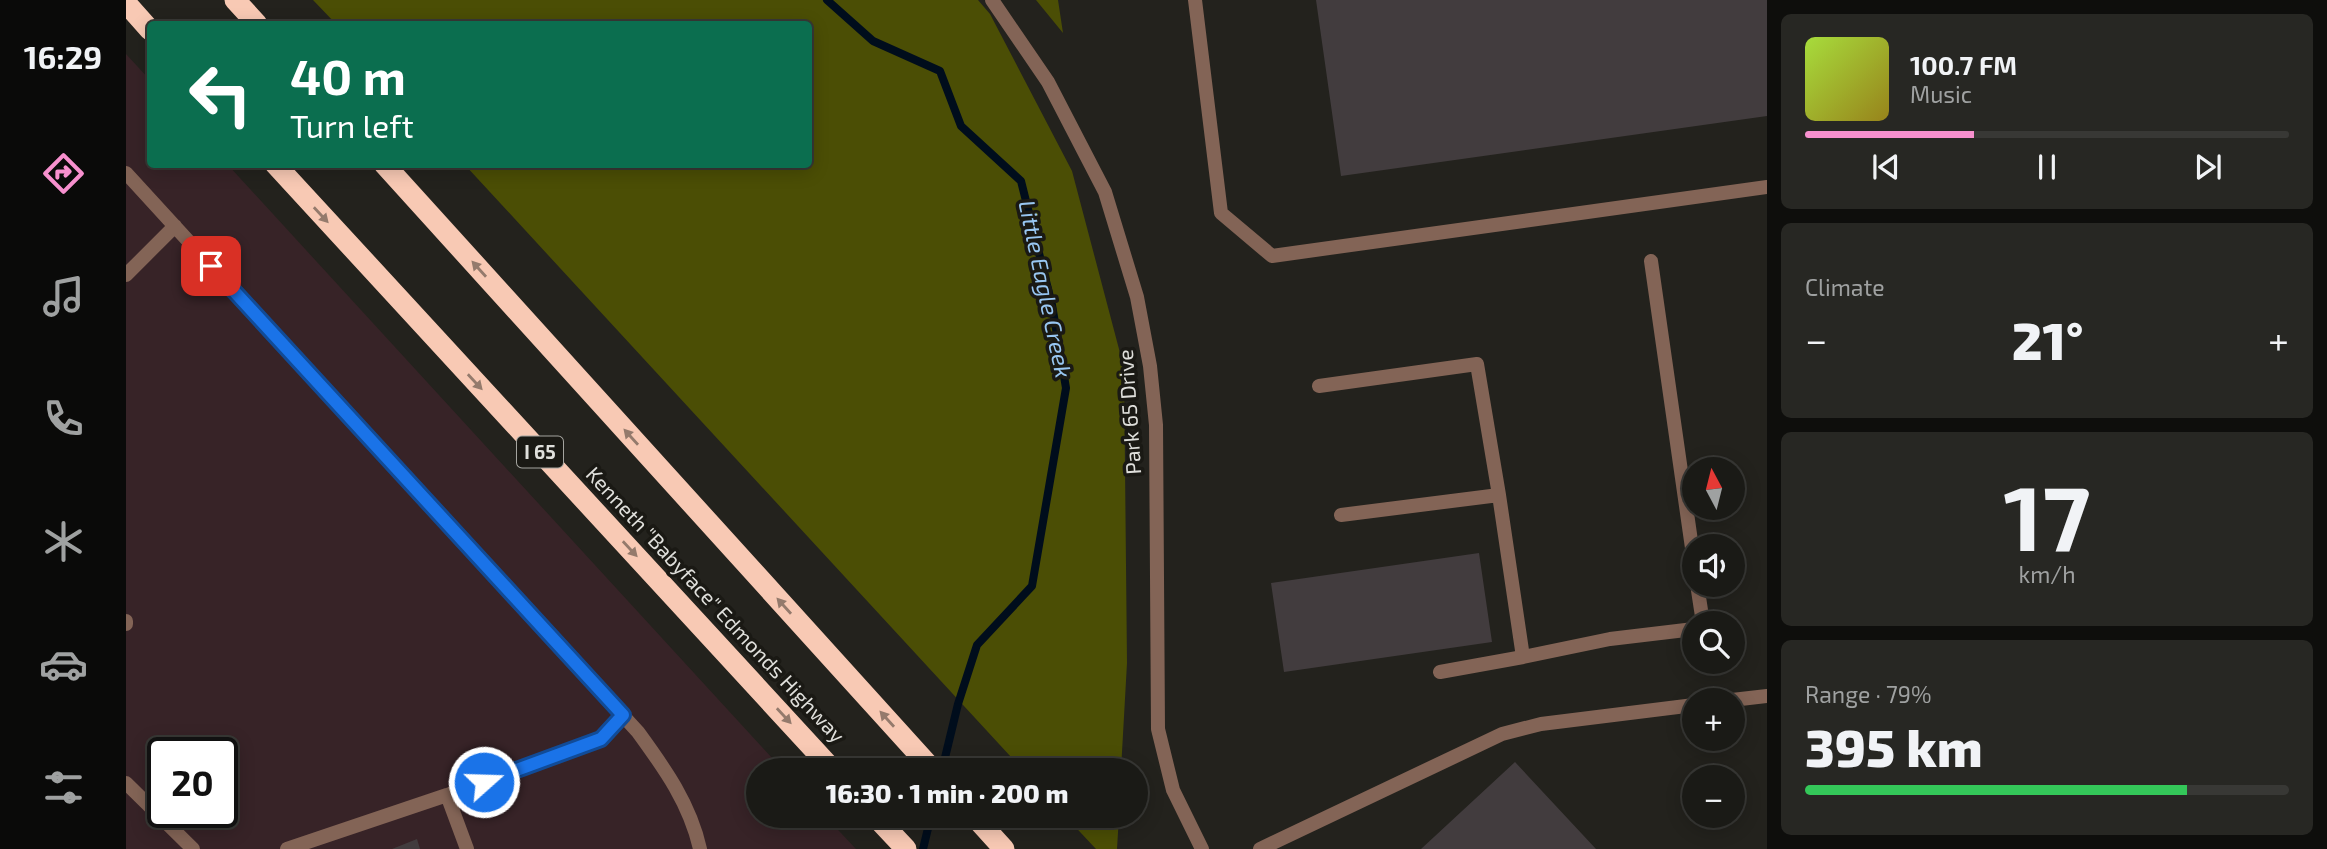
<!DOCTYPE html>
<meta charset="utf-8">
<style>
body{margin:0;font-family:"Exo 2",sans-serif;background:#272723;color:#f1f3f6;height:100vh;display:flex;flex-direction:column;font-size:26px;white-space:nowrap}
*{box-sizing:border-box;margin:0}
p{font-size:23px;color:#9fa1a1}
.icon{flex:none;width:38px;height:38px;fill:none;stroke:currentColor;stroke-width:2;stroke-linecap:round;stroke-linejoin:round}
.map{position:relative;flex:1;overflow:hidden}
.sheet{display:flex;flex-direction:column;gap:14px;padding:14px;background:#0e0e0c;width:560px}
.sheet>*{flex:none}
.top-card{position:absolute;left:21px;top:21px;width:665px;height:147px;border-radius:7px;box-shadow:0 4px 18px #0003,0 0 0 2px #383835;background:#0b6e4f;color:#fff;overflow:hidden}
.needle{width:46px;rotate:353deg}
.fabs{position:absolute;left:1556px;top:457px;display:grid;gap:14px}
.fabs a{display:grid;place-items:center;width:63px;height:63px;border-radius:50%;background:#1a1a16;box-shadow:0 4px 18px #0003,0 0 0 2px #383835;font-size:35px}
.speed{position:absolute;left:21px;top:737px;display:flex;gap:14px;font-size:35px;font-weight:700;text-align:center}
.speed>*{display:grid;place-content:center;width:91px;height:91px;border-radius:50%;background:#1a1a16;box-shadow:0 4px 18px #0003,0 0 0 2px #383835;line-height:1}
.speed .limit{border:4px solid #111;border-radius:10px;background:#fff;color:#111}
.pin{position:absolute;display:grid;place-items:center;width:60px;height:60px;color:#fff;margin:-30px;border-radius:14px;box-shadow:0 4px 10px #0006}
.me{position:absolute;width:77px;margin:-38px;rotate:70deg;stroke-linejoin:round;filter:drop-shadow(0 0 5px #0008)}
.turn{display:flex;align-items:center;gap:24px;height:147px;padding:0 28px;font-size:32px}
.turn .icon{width:91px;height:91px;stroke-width:2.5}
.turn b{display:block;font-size:49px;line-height:60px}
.big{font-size:52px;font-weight:800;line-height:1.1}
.sheet .widget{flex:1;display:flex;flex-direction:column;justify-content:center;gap:10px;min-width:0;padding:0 24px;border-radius:10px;background:#272723}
.sheet .dial{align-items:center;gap:0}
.dial b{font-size:91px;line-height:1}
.song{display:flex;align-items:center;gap:21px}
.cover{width:84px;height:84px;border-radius:10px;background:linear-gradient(135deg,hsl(80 70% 55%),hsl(50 70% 35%))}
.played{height:7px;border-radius:4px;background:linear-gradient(90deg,#f790ce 35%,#383835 35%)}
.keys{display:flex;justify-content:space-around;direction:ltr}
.heat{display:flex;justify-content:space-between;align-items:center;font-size:38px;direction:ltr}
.charge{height:10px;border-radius:5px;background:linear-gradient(90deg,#34c759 79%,#383835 0)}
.trip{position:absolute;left:620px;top:758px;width:402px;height:70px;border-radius:35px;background:#1a1a16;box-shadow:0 4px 18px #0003,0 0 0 2px #383835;font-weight:800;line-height:70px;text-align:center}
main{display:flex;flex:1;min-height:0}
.tabs{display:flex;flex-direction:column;width:126px;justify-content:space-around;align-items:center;background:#0a0a09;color:#9fa1a1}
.tabs .icon{width:49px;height:49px}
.tabs .on{color:#f790ce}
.tabs b{font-size:32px;color:#f1f3f6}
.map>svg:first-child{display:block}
</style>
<main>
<nav class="tabs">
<b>16:29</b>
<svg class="icon on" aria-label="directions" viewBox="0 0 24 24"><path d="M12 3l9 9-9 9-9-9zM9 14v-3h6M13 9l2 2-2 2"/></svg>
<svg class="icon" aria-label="music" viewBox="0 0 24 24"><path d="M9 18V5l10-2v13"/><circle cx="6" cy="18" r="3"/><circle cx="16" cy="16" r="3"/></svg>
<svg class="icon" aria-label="phone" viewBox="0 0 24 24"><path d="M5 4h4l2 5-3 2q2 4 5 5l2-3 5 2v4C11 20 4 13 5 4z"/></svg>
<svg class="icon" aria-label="climate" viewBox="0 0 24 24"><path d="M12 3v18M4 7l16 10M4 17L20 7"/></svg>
<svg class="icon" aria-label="car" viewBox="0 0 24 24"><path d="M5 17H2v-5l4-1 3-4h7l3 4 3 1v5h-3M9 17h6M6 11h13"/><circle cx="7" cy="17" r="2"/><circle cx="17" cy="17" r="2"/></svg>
<svg class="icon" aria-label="filters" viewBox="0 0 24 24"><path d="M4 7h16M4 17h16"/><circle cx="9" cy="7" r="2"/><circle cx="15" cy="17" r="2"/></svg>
</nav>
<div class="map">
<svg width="1641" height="849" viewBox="0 0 1641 849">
<rect width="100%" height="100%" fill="#23221d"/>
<path fill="#372327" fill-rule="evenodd" d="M0 54 24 80V164L102 165 657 770H632V816H699L730 849H0ZM37 752H96V812H37Z"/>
<path fill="#4b4e05" d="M187 0H852L864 14 946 171 998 368 1001 663 995 770H897L339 165 682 164V24H210Z
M910 0H932L937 33Z
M939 816H993L991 849H970Z"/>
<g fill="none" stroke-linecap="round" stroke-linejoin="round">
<path stroke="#000d1c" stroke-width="8" d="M701 0 747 41 814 71 835 126 895 181 926 305 940 388 906 586 851 645 832 704 816 770
M797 849 805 816"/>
</g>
<path fill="#423c3e" d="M1190 0H1641V116L1215 176Z
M1353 553 1366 642 1158 672 1145 583Z
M1389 762 1470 849H1295Z
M291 839 294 849H266Z"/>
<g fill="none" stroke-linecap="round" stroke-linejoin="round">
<path stroke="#836456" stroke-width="14" d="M1069 0 1095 213 1146 256 1641 187
M0 173 512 732C539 769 564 804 574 849
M1525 261 1568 562
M0 275 49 226
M1193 386 1351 364 1373 495
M1215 515 1373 495 1397 657 1314 672
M1571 584 1577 623
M0 621V624
M1397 657 1484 639 1568 629
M1606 700 1641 696
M0 783 67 849
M161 849 321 795
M341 849 321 795 475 739 497 715
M1134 849 1376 734 1415 724 1568 705"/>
<path stroke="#836456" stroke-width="14" d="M866 0 922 82 979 192 1011 297 1024 366 1030 425 1032 729 1047 790 1076 849"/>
<path stroke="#f8c9b4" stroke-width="21" d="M109 0 131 24
M0 3 24 30
M149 164 707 770
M258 164 807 770
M749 816 780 849
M848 816 878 849"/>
</g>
<defs><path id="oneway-solid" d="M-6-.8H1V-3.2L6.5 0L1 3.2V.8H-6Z" transform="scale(1.75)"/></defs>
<g fill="#947a6c">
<use href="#oneway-solid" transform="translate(195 215) rotate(47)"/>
<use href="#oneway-solid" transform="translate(353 269) rotate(-132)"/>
<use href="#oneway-solid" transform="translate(349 382) rotate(47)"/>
<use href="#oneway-solid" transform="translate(505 437) rotate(-132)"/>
<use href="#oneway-solid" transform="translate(504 549) rotate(47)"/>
<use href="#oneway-solid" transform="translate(658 606) rotate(-132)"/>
<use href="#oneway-solid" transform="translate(658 716) rotate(47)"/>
<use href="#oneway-solid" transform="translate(761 719) rotate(-132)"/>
</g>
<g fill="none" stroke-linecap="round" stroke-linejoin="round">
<defs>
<path id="route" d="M85 266 497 715 475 739 358 782"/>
</defs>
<use href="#route" stroke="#114b97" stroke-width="18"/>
<use href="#route" stroke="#1a73e8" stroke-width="12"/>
</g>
<g text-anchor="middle" stroke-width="7" stroke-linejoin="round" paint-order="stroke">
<rect fill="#1a1914" stroke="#a4a49f" stroke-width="2" x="391" y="436.5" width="46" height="31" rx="5"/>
<g font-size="19" font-weight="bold" fill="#dfdfdb">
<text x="414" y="459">I 65</text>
</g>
<g font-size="21" fill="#dfdfdb" stroke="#1a1914">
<text transform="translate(1004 412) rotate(-94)" y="7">Park 65 Drive</text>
<text transform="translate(589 605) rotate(47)" y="7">Kenneth "Babyface" Edmonds Highway</text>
</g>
<g font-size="23" font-style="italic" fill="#98c6f1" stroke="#1a1914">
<text transform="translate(919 289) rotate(78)" y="8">Little Eagle Creek</text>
</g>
</g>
</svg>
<div class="fabs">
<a><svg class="needle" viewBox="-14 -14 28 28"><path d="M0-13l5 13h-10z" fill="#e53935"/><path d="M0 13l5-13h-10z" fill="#9fa1a1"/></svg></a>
<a><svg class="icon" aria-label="sound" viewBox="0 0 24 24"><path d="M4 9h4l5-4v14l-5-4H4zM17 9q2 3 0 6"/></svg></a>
<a><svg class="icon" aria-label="search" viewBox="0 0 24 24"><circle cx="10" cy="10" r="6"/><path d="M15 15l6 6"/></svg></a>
<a>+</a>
<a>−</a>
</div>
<div class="speed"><div class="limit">20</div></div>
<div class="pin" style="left:85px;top:266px;background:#d93025"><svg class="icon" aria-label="arrive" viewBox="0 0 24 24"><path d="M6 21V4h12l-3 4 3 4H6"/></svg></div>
<svg class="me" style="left:358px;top:782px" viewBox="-20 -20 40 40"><circle r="17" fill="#1a73e8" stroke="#fff" stroke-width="3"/><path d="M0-11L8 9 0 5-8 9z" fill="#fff"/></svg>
<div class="trip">16:30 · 1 min · 200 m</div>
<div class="top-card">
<div class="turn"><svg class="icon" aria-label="left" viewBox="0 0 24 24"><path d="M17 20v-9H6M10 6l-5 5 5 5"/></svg><div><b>40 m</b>Turn left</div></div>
</div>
</div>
<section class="sheet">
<div class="widget">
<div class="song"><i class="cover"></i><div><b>100.7 FM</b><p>Music</p></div></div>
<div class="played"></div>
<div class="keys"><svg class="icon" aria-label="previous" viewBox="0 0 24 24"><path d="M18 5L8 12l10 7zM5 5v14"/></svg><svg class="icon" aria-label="pause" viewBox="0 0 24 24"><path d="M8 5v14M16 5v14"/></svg><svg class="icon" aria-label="next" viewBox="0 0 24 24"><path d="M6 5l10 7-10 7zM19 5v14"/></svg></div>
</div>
<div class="widget"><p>Climate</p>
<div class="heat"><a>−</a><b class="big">21°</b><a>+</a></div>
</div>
<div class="widget dial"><b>17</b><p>km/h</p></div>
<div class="widget"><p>Range · 79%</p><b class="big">395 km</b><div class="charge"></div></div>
</section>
</main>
